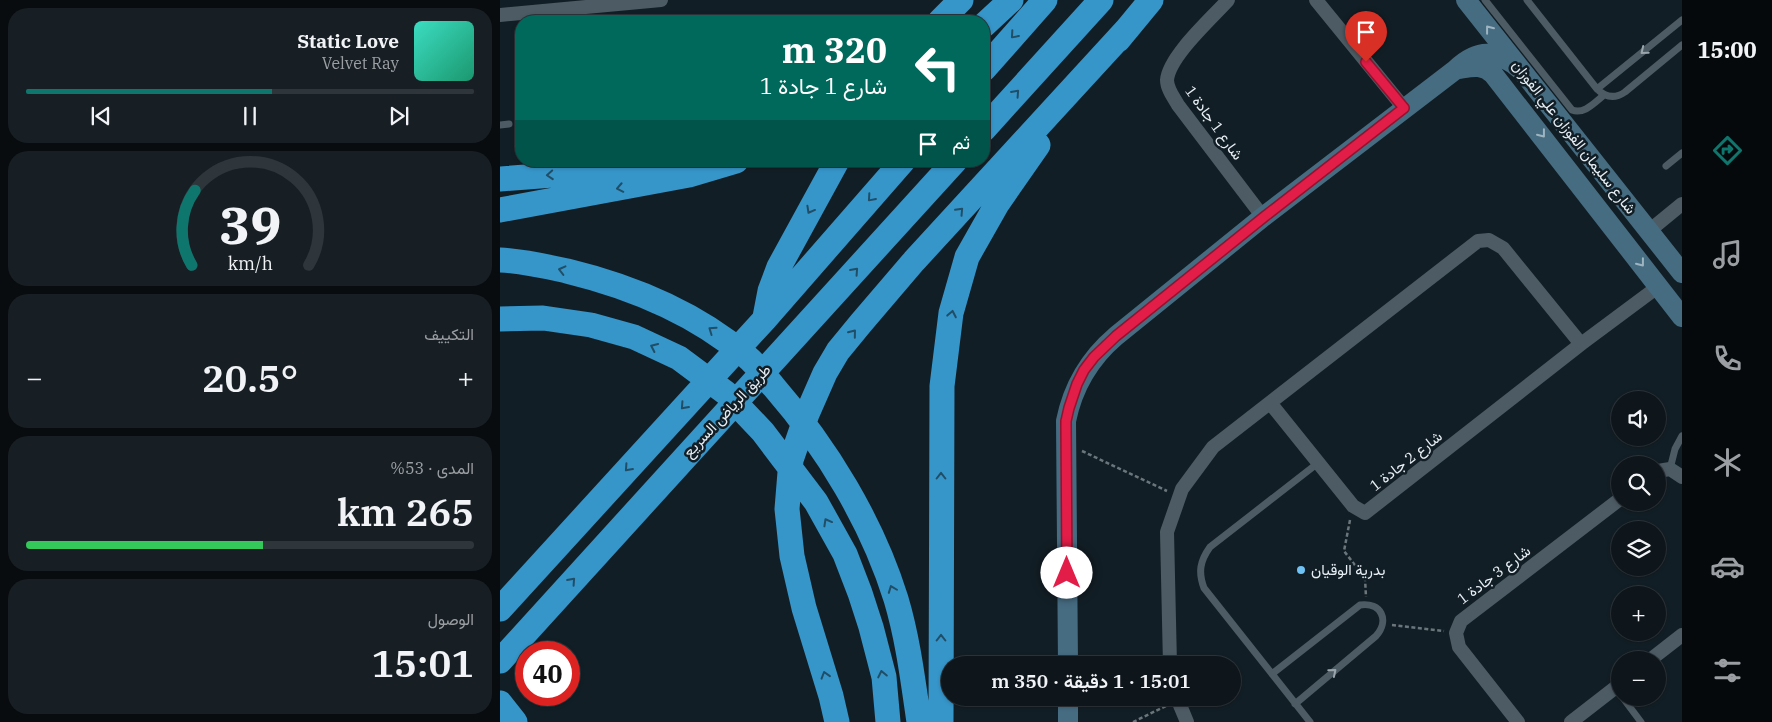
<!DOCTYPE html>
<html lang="ar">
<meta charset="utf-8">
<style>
body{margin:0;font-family:"IBM Plex Serif",Vazirmatn,serif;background:#171f25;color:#f1f3f6;direction:rtl;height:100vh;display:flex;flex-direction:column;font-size:19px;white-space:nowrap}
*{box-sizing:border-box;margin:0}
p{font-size:16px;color:#9b9fa3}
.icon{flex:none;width:28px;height:28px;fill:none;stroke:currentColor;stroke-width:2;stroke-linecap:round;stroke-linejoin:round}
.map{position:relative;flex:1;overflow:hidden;direction:ltr}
.drawer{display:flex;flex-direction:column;gap:8px;padding:8px;background:#080c0f;width:500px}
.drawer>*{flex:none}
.banner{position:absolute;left:15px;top:15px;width:475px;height:152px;border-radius:20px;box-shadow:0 1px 4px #0004,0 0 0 1px #2e353b;direction:rtl;background:#00695c;color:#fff;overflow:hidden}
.controls{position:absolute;left:1111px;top:391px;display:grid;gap:10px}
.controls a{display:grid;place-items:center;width:55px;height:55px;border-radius:50%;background:#0e161c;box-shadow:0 1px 4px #0004,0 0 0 1px #2e353b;font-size:25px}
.speed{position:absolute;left:15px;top:641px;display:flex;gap:10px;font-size:25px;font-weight:700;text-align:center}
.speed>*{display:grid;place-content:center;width:65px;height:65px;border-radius:50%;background:#0e161c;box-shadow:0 1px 4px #0004,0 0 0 1px #2e353b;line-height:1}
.speed .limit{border:8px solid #d22;background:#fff;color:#111}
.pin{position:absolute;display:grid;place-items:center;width:42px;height:42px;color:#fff;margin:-51px -21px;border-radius:50% 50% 50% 0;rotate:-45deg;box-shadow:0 0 5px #0007}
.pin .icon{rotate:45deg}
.me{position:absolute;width:55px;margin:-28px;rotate:0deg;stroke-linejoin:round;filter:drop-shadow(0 0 4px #0008)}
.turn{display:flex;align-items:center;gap:18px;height:105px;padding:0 20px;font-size:22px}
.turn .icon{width:65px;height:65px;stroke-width:2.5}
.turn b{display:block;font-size:35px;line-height:42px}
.then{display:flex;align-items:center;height:48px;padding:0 20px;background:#0003;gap:10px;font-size:19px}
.big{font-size:38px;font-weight:600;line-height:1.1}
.drawer .tile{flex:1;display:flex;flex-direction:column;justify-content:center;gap:8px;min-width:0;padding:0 18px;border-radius:20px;background:#171f25}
.drawer .dial{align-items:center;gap:0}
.dial svg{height:130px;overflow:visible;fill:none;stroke:#2e353b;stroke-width:7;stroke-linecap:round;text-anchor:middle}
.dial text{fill:#f1f3f6;stroke:none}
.song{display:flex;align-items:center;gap:15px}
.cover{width:60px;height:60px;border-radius:8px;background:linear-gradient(135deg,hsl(170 70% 55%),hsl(160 70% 35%))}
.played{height:5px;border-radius:2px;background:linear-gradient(90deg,#0f766e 55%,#2e353b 55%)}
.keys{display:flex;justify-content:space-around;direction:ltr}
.heat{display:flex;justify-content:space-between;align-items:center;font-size:28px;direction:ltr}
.charge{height:8px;border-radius:4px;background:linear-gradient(90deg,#34c759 53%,#2e353b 0)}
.trip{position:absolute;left:441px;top:656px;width:300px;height:50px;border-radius:25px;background:#0e161c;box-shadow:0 1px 4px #0004,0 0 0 1px #2e353b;font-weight:600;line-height:50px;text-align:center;direction:rtl}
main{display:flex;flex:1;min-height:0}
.tab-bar{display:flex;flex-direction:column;width:90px;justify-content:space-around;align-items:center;background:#06090b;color:#9b9fa3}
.tab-bar .icon{width:35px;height:35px}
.tab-bar .current{color:#0f766e}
.tab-bar b{font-size:22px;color:#f1f3f6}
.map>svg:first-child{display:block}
</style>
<main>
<nav class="tab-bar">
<b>15:00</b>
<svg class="icon current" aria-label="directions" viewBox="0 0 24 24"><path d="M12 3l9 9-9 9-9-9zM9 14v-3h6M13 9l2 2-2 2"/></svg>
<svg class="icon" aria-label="music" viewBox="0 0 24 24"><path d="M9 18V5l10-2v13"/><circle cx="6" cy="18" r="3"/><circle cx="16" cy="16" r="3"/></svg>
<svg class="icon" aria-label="phone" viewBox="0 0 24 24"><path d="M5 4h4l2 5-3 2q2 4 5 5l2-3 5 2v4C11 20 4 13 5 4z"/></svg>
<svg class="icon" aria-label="climate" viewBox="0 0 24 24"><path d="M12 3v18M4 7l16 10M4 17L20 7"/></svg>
<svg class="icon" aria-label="car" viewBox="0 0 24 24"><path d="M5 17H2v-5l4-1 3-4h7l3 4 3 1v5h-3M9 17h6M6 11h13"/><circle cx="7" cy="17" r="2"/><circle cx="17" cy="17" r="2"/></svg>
<svg class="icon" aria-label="filters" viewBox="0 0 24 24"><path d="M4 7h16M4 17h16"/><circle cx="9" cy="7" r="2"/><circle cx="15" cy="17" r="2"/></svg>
</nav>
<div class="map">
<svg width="1182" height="722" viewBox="0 0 1182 722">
<rect width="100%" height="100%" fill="#121e25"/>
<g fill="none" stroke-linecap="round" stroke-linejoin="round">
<path stroke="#6b767c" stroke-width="2.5" stroke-dasharray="4 2.5" stroke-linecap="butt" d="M582 451 667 491
M850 520 844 551 865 578 866 597
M892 625 944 631
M633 722 668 705"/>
<path stroke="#4d5b64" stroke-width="7" d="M985 0 1072 110C1084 115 1095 102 1104 95
M1027 0 1097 89C1106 98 1115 99 1125 92L1182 45
M1097 89 1182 20
M0 125 9 124
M1166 166 1182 153
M1170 469 1175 449 1182 436
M772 674 860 605C881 602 890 620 876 636L795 704
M1123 698 1141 722
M810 722 704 588C698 572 700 561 710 547L818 463"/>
<path stroke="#4d5b64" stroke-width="14" d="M728 0C712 18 669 56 667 80 667 89 674 98 678 105L763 217
M816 0 904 108
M0 15 161 0
M1149 231 1182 204
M771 404 853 506 865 513 1081 344 1159 286
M1158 471 1170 469 1182 477
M1150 660 1182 635
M670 665 667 532 682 489 713 447 978 241 989 240 1003 248 1081 344
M677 698 687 722
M1018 722 959 647 956 633 961 621 1120 499
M1071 722 1120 684"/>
<path stroke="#466c82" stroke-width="20" d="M966 0 1182 273
M958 69C972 67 982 64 993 74L1182 317
M568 665 566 421C573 386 589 359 616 336L763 217 955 70C979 47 997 50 1021 70
M568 698V722"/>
<path stroke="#3695c9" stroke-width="25" d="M440 21 461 0
M484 25 511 0
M618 40 651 0
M484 69 545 0
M484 129 601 0
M0 179 158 167
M0 210 189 175 236 161
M0 260C23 261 44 266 67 271 133 287 194 312 246 356 257 365 265 377 274 387 327 448 372 522 396 599 408 639 413 681 419 722
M265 317 270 291 279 267 337 161
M0 319 43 318 91 325 134 337 179 358 226 393 263 432 316 502 345 554 360 593 371 627 384 677 388 722
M0 609 265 319 403 161
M0 661C150 494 303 328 455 161
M0 703 15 722
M337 722 331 696 304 608 292 556 287 509 291 460 307 414 325 373 338 351 361 323 414 261 628 28
M441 722 442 386 451 313 467 257 497 204 538 145"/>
</g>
<defs><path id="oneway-chevron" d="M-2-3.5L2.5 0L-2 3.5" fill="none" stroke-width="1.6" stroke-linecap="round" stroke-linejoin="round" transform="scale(1.25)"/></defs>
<g stroke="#9fb4c1">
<use href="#oneway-chevron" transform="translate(989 29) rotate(-128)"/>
<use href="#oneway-chevron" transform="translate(1042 134) rotate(52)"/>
<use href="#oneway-chevron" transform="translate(1141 263) rotate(52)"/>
</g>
<g stroke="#204e67">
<use href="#oneway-chevron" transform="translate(514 35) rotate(131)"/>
<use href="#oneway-chevron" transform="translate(516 93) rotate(-48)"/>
<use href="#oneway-chevron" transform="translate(50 175) rotate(176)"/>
<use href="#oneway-chevron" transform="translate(120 188) rotate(169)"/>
<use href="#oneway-chevron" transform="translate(371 198) rotate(131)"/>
<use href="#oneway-chevron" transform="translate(310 210) rotate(119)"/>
<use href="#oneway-chevron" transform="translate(460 211) rotate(-47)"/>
<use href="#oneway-chevron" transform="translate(62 270) rotate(-166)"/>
<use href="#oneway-chevron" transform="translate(355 271) rotate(-48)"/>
<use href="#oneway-chevron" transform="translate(452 314) rotate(-79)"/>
<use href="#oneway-chevron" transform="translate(212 330) rotate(-145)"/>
<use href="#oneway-chevron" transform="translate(353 333) rotate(-51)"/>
<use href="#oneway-chevron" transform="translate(154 347) rotate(-155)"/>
<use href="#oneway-chevron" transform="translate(184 406) rotate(132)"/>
<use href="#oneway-chevron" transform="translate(128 468) rotate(132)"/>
<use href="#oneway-chevron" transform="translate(441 476) rotate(-90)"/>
<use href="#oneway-chevron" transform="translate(327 522) rotate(-119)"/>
<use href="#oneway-chevron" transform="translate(72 581) rotate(-48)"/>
<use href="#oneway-chevron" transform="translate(392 589) rotate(-111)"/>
<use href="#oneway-chevron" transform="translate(441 638) rotate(-90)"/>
<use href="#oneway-chevron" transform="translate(382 674) rotate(-102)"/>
<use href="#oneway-chevron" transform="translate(325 675) rotate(-107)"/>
</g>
<g stroke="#9aa5ac">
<use href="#oneway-chevron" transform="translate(1144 51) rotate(141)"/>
<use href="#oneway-chevron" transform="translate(833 672) rotate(-40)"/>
</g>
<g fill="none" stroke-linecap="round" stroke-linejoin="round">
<defs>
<path id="route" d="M567 573 566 421 569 408 577 384 584 370 594 357 616 336 764 217 904 108 866 62"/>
</defs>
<use href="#route" stroke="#92132f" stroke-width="12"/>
<use href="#route" stroke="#e11d48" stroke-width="9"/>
</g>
<circle fill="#6fc2f4" stroke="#121e25" stroke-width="2" cx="801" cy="570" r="5"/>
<g text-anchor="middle" stroke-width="5" stroke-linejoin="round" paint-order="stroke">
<g font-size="15" fill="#e7eff5" stroke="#121e25">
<text transform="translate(714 123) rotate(54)" y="5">شارع 1 جادة 1</text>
<text transform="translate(1074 137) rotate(52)" y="5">شارع سليمان الفوزان علي الفوزان</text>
<text transform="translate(227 411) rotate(-47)" y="5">طريق الرياض السريع</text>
<text transform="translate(906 461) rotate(-38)" y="5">شارع 2 جادة 1</text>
<text transform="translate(994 575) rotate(-37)" y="5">شارع 3 جادة 1</text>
</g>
<g font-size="15" fill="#e7eff5" stroke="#121e25" text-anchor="start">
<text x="811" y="575">بدرية الوقيان</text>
</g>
</g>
</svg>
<div class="controls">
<a><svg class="icon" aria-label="sound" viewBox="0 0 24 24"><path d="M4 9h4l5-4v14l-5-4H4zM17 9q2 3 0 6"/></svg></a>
<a><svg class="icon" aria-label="search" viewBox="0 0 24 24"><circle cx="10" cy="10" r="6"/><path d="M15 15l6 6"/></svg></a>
<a><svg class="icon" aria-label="layers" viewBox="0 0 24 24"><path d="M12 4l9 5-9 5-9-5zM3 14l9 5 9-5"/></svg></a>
<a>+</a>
<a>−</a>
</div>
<div class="speed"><div class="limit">40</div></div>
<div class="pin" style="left:866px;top:62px;background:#d93025"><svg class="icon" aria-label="arrive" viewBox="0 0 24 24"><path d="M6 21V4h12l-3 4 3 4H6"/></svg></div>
<svg class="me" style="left:567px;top:573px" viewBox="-20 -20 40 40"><circle r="19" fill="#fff"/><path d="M0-13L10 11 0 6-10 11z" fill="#e11d48"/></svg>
<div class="trip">15:01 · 1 دقيقة · 350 m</div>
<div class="banner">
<div class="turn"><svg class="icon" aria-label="left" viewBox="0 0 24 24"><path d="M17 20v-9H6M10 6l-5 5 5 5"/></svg><div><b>320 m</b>شارع 1 جادة 1</div></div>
<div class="then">ثم<svg class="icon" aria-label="arrive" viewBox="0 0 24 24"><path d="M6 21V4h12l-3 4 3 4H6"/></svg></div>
</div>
</div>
<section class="drawer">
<div class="tile">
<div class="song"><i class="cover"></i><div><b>Static Love</b><p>Velvet Ray</p></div></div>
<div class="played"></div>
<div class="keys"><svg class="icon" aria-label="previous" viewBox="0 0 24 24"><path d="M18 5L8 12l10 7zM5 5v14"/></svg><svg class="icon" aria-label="pause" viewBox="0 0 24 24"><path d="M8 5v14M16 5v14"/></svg><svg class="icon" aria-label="next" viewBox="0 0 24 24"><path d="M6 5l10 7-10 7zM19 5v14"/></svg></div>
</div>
<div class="tile dial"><svg viewBox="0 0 100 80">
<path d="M14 69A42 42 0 1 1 86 69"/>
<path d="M14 69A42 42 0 0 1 16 23" stroke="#0f766e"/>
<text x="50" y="56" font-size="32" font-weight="700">39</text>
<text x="50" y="72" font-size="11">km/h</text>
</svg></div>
<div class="tile"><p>التكييف</p>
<div class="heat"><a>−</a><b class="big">20.5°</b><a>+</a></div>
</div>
<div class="tile"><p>المدى · 53%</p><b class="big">265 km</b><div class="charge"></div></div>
<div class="tile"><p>الوصول</p><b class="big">15:01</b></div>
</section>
</main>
